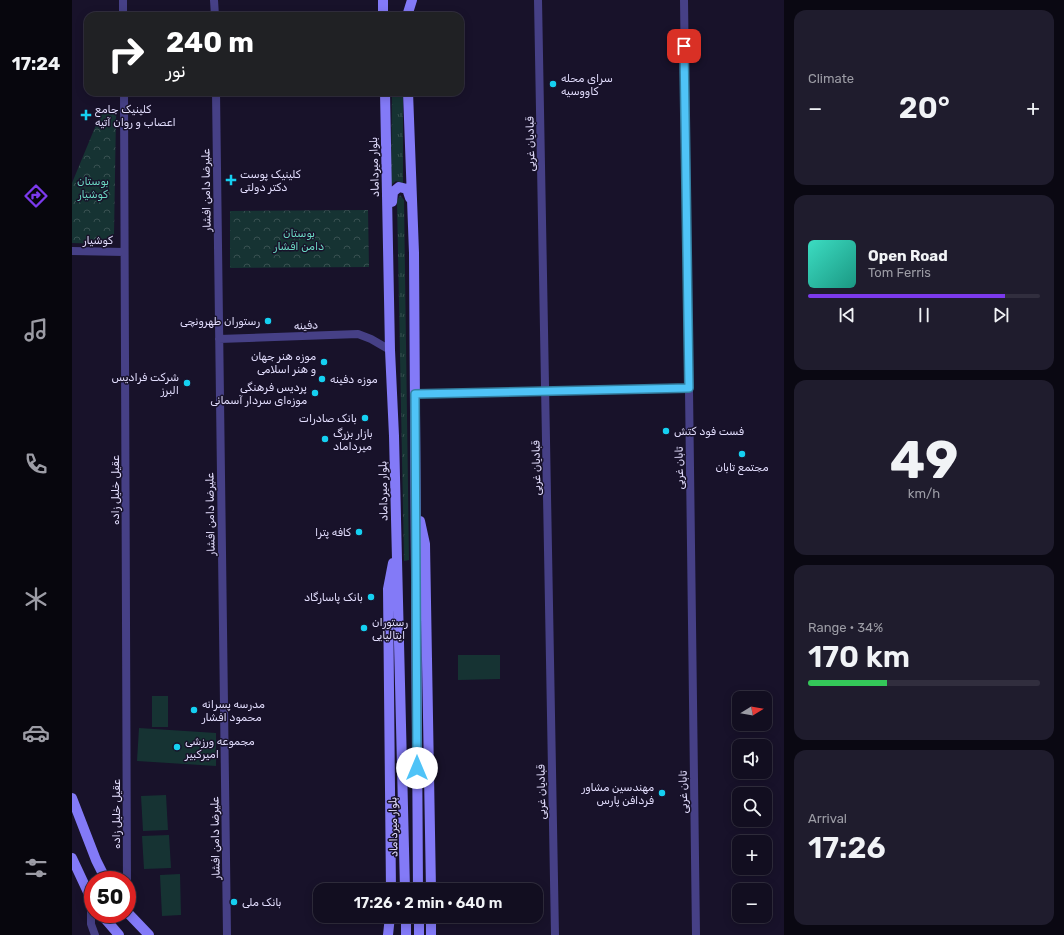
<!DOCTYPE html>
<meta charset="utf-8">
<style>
body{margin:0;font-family:Rubik,"Noto Naskh Arabic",sans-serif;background:#1f1c2d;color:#f1f3f6;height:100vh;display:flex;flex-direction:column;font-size:15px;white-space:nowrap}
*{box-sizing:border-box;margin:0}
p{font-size:13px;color:#9c9ca5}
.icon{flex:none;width:22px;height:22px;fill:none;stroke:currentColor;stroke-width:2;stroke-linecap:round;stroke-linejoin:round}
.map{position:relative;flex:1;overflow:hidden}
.sheet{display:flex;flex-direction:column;gap:10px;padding:10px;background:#0a0812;width:280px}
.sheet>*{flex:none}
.top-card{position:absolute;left:12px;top:12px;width:380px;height:84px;border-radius:12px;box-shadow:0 2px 10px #0003,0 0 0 1px #312e3e;background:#202124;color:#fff;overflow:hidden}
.needle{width:26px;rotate:79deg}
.buttons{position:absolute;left:660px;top:691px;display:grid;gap:8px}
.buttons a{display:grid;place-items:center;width:40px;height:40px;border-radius:8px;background:#120e20;box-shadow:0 2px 10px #0003,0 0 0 1px #312e3e;font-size:20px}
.speed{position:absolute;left:12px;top:871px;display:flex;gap:8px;font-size:20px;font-weight:700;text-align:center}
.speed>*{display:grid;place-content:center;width:52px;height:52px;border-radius:50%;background:#120e20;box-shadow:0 2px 10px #0003,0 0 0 1px #312e3e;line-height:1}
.speed .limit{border:6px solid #d22;background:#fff;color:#111}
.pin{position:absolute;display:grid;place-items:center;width:34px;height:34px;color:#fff;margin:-17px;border-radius:8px;box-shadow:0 2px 6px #0006}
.me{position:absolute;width:44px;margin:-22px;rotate:0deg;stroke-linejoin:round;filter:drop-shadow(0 0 3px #0008)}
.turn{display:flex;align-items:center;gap:14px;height:84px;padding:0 16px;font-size:18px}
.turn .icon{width:52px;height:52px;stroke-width:2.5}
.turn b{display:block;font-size:28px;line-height:34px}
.big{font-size:30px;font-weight:600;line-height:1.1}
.sheet .tile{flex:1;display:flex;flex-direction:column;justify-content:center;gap:6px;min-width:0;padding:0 14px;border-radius:12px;background:#1f1c2d}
.sheet .dial{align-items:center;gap:0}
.dial b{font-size:52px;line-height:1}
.song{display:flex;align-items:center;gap:12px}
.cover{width:48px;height:48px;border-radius:6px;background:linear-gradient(135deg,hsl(170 70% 55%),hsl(170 70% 35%))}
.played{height:4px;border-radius:2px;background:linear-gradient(90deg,#7c3aed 85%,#312e3e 85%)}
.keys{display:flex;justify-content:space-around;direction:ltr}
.heat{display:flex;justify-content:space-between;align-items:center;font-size:22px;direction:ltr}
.charge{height:6px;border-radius:3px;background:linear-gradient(90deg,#34c759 34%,#312e3e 0)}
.trip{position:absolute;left:241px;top:883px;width:230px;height:40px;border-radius:12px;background:#120e20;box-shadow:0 2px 10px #0003,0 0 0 1px #312e3e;font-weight:600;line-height:40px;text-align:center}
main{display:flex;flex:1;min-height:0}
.tabs{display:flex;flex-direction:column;width:72px;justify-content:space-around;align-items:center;background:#07060d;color:#9c9ca5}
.tabs .icon{width:28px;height:28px}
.tabs .selected{color:#7c3aed}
.tabs b{font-size:18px;color:#f1f3f6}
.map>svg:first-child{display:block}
</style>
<main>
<nav class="tabs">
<b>17:24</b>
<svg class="icon selected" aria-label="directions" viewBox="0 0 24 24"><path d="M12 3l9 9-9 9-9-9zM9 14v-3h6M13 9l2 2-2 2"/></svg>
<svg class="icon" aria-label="music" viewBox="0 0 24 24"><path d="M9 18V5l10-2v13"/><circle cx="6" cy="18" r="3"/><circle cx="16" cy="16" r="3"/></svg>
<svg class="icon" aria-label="phone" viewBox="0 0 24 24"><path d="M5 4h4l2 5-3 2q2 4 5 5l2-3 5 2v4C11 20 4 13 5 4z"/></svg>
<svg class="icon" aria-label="climate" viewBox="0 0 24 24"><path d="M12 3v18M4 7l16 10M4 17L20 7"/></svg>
<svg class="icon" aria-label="car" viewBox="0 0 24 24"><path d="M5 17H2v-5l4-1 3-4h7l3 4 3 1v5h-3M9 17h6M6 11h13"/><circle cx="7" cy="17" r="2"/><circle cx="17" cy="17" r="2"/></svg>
<svg class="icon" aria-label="filters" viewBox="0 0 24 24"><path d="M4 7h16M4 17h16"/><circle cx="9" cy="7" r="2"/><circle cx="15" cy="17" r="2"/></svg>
</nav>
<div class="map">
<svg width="712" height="935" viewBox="0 0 712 935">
<defs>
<pattern id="grass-tufts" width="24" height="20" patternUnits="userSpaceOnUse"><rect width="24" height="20" fill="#163333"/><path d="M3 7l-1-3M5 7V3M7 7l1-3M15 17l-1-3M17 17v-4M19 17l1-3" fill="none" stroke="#385051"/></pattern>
<pattern id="park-crowns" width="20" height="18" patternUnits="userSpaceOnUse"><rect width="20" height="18" fill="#163333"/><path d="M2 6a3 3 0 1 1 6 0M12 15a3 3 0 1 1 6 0" fill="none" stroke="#385051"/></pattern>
</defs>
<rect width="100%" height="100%" fill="#18122a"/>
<path fill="url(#grass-tufts)" d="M320 92H331V183L324 181 319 185Z
M328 195 332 200 337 560 332 561 325 201Z"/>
<path fill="url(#park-crowns)" d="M31 108H38L44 116 42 234 33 244 0 243V183Z
M296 210 297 267 158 268V211Z"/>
<path fill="#163333" d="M386 655H428V679L386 680Z
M80 696H96V727H80Z
M67 728 144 733V766L65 761Z
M94 795 96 830 71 831 69 796Z
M97 835 99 868 72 869 70 836Z
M108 874 109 915 90 916 88 875Z"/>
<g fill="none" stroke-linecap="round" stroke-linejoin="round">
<path stroke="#464086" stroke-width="8" d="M51 0V16
M142 0 143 16
M466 0 483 935
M612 0 624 935
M52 92 55 887
M144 92 155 935
M0 251 52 252
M147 339 286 334 299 339 318 350
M343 394 617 388
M19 900V924L23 935"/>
<path stroke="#837af7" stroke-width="10" d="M311 0V16
M335 16 340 0
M313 92 318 350 322 436 333 890
M336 92 342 253 346 890
M320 202 321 192 327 187 335 189 338 198
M348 521 353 544 359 890
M0 798 24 860 34 880
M0 858 21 903
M319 890 316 589 321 563
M55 912 77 935
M29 914 47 935
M359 916V935
M316 935 318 916"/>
<path stroke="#837af7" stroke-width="10" d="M334 916V935
M347 916V935"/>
</g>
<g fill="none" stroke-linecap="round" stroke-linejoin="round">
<defs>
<path id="route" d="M345 768 343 394 617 388 612 46"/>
</defs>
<use href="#route" stroke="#337fa1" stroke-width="10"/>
<use href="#route" stroke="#4fc3f7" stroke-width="7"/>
</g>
<g fill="#15d0f1" stroke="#18122a" stroke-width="1.5">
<circle cx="481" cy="84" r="4"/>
<path d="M12 109h4v4h4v4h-4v4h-4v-4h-4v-4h4z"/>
<path d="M157 174h4v4h4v4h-4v4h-4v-4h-4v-4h4z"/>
<circle cx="196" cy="321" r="4"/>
<circle cx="252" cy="362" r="4"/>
<circle cx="250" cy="379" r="4"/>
<circle cx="115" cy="383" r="4"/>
<circle cx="243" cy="393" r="4"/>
<circle cx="293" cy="418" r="4"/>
<circle cx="594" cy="431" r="4"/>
<circle cx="253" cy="439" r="4"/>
<circle cx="670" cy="454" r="4"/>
<circle cx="287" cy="532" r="4"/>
<circle cx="299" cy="597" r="4"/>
<circle cx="292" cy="628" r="4"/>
<circle cx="122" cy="710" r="4"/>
<circle cx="105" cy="747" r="4"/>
<circle cx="590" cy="793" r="4"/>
<circle cx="162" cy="902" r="4"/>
</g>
<g text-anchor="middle" stroke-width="3" stroke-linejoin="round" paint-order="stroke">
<g font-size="11" fill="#e2ddfd" stroke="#18122a" text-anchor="start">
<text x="489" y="82">سرای محله<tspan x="489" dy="13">کاووسیه</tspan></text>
<text x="23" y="113">کلینیک جامع<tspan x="23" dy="13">اعصاب و روان آتیه</tspan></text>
<text x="168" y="178">کلینیک پوست<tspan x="168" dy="13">دکتر دولتى</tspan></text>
<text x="188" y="325" text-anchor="end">رستوران طهرونچى</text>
<text x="244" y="360" text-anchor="end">موزه هنر جهان<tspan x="244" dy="13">و هنر اسلامی</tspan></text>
<text x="107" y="381" text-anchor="end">شرکت فرادیس<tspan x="107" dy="13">البرز</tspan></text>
<text x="258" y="383">موزه دفینه</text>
<text x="235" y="391" text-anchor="end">پردیس فرهنگی<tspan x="235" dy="13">موزه‌ای سردار آسمانی</tspan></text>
<text x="285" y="422" text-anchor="end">بانک صادرات</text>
<text x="602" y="435">فست فود کتش</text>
<text x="261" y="437">بازار بزرگ<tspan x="261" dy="13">میرداماد</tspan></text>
<text x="670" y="471" text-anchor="middle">مجتمع تابان</text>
<text x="279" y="536" text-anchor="end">کافه پترا</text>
<text x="291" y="601" text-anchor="end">بانک پاسارگاد</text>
<text x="300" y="626">رستوران<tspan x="300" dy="13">ایتالیایی</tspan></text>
<text x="130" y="708">مدرسه پسرانه<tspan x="130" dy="13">محمود افشار</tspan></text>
<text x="113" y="745">مجموعه ورزشی<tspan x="113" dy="13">امیرکبیر</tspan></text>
<text x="582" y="791" text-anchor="end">مهندسین مشاور<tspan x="582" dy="13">فردافن پارس</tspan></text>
<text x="170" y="906">بانک ملی</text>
</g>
<g font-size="11" fill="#e2ddfd" stroke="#18122a">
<text transform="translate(458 144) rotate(-91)" y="4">قبادیان غربی</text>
<text transform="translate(302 167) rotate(-92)" y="4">بلوار میرداماد</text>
<text transform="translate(134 190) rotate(-91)" y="4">علیرضا دامن افشار</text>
<text x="26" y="244">کوشیار</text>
<text transform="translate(234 325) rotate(-2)" y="4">دفینه</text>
<text transform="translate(464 468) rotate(-91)" y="4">قبادیان غربی</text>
<text transform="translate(607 468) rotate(-91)" y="4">تابان غربی</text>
<text transform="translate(43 490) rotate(-90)" y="4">عقیل خلیل زاده</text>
<text transform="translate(311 491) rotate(-91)" y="4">بلوار میرداماد</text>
<text transform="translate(138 514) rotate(-91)" y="4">علیرضا دامن افشار</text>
<text transform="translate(469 792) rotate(-91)" y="4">قبادیان غربی</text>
<text transform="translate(611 792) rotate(-91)" y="4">تابان غربی</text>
<text transform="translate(44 814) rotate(-90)" y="4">عقیل خلیل زاده</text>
<text transform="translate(321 827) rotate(-91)" y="4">بلوار میرداماد</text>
<text transform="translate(143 838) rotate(-91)" y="4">علیرضا دامن افشار</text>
</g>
<g font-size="11" fill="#6cdac4" stroke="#18122a">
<text x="21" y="185">بوستان<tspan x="21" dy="13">کوشیار</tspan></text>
<text x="227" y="237">بوستان<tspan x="227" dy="13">دامن افشار</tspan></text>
</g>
</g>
</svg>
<div class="buttons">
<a><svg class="needle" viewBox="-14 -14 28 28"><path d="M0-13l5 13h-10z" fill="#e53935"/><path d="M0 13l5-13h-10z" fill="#9c9ca5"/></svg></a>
<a><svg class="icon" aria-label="sound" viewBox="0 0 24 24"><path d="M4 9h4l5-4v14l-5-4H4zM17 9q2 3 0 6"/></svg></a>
<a><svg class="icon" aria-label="search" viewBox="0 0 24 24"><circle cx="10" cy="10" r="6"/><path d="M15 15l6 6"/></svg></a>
<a>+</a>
<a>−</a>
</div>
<div class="speed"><div class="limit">50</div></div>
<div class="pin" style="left:612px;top:46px;background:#d93025"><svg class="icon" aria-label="arrive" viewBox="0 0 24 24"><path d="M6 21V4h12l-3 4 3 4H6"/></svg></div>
<svg class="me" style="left:345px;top:768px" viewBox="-20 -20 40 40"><circle r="19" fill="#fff"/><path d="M0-13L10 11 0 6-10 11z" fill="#4fc3f7"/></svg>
<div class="trip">17:26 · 2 min · 640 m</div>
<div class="top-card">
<div class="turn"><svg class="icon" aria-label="right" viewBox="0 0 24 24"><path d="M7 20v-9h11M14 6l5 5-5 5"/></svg><div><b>240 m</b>نور</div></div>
</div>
</div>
<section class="sheet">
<div class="tile"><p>Climate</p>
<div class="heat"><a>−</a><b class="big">20°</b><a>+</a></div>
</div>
<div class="tile">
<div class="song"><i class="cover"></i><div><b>Open Road</b><p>Tom Ferris</p></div></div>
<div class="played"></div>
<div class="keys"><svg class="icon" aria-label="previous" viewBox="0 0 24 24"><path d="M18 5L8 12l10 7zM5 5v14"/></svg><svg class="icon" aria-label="pause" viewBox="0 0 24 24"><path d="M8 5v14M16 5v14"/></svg><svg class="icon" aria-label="next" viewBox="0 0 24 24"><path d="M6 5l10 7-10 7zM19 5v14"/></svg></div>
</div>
<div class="tile dial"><b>49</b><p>km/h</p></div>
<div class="tile"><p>Range · 34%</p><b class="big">170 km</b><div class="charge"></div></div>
<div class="tile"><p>Arrival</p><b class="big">17:26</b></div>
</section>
</main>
